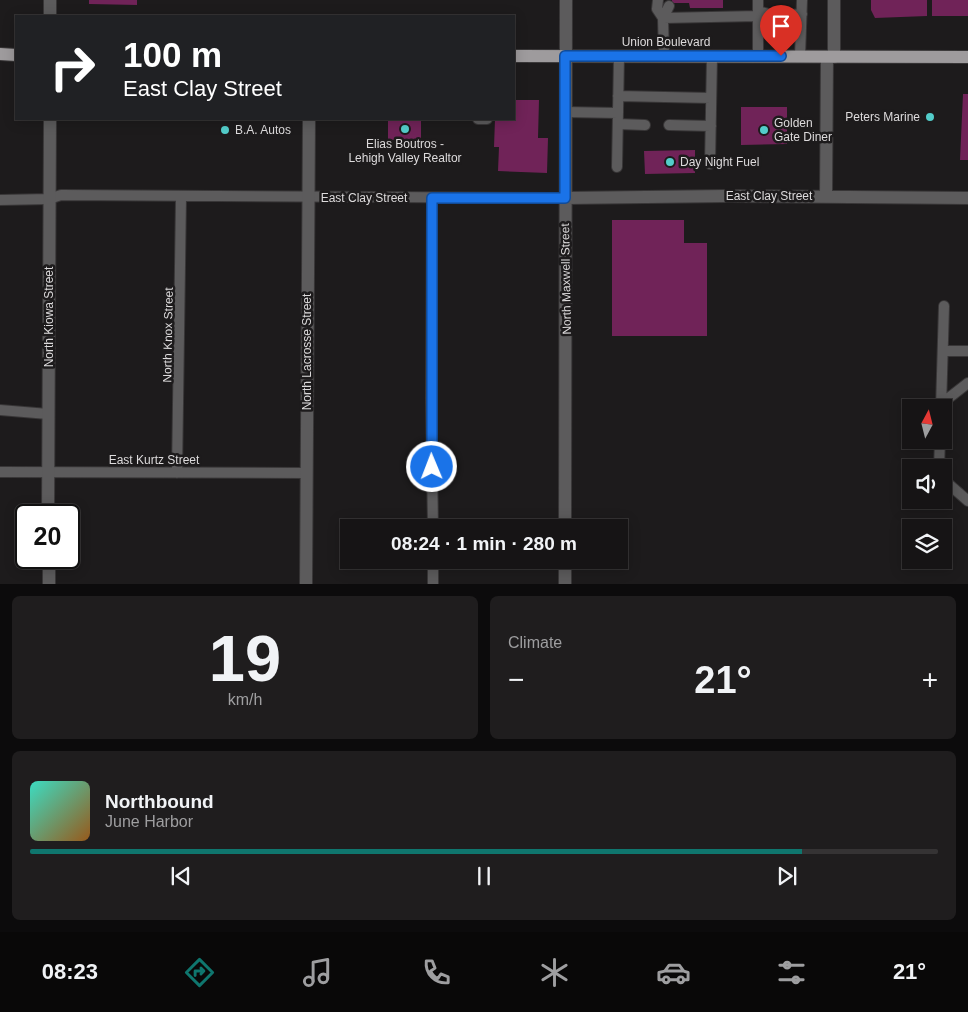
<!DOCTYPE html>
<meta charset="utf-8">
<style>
body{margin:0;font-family:Arial,sans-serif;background:#1f1d1e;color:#f1f3f6;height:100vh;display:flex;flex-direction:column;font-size:19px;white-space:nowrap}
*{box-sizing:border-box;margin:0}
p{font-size:16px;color:#9e9ea0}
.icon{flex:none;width:28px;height:28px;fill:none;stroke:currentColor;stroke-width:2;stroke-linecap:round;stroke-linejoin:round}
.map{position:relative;height:584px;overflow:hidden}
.details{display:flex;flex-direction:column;gap:12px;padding:12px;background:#0c0b0c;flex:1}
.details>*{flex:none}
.hud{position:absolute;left:15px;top:15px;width:500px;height:105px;border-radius:0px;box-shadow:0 2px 12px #0003,0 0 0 1px #353334;background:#202124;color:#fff;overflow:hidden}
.needle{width:32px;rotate:7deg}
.controls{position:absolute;left:902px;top:399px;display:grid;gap:10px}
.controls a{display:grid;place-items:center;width:50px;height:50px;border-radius:0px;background:#161415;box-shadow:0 2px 12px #0003,0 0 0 1px #353334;font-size:25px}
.speed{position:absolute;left:15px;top:504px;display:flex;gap:10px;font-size:25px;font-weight:700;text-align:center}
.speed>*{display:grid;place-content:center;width:65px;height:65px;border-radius:50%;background:#161415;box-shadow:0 2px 12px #0003,0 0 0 1px #353334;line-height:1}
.speed .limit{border:2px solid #111;border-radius:8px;background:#fff;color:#111}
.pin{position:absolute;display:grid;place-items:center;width:42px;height:42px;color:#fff;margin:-51px -21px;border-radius:50% 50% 50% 0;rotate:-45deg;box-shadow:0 0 5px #0007}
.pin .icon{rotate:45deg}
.me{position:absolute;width:55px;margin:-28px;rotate:359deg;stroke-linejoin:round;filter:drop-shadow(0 0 4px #0008)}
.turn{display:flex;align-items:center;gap:18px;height:105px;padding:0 25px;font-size:22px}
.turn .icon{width:65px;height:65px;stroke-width:2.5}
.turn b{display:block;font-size:35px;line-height:42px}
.big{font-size:38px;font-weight:800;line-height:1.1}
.details .card{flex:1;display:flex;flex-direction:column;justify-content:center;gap:8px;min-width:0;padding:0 18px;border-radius:8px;background:#1f1d1e}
.details .dial{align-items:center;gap:0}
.dial b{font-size:65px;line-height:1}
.song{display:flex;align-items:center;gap:15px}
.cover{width:60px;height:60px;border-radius:8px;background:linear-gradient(135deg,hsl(170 70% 55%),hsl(30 70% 35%))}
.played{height:5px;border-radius:2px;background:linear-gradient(90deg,#0f766e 85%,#353334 85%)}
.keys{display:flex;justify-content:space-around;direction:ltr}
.heat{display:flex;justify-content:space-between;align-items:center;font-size:28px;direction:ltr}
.details .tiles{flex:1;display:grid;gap:12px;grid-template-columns:1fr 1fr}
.card:last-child{grid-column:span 2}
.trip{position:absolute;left:340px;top:519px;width:288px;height:50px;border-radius:0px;background:#161415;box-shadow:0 2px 12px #0003,0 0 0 1px #353334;font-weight:800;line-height:50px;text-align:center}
.tabs{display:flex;height:80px;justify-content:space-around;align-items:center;background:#090808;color:#9e9ea0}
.tabs .icon{width:35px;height:35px}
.tabs .active{color:#0f766e}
.tabs b{font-size:22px;color:#f1f3f6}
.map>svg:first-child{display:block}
</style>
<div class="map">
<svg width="968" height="585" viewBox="0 0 968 585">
<rect width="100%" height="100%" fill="#1d1b1c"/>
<path fill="#702358" d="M89 0H137V5L89 4Z
M672 0H723V8H690L689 3H672Z
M871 0H927V16L875 18 871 10Z
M932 0H968V16H932Z
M963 94H968V160H960Z
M514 100H539L538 138H548L547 173 498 171 499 147H494L495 119H514Z
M741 107H787V144L741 145Z
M388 119H421V139L388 140Z
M695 150V173L645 174 644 151Z
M612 220H684V243H707V336H612Z"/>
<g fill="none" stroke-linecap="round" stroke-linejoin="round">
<defs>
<path id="lane" d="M658 0 657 9 663 18 664 56
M669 6 663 18 758 16
M758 11 776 16 802 14
M758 56V0
M800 56 802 0
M618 96 711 98
M565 112 618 113
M478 119H487
M618 124 645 125
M669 125 711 126
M710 164 712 56
M617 167 619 56
M432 198 431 400 433 528
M0 200 49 199 61 195 565 198
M943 351H968
M941 404 968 383
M941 408 944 306
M0 410 48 414
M939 468 940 440
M0 472 307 473
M177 473 181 197
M944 480 968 501
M433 585V560"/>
<path id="street" d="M50 16V0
M834 57V0
M826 197 827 57
M565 198 727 196 968 198
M48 515 50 119
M565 528 566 0
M49 558V585
M306 585 309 119
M565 585V560"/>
<path id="primary" d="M0 54 16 55
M514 56 968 57"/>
</defs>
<use href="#lane" stroke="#383637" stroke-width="12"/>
<use href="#street" stroke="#383637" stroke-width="14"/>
<use href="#primary" stroke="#383637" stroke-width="14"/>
<use href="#lane" stroke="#5c5b5c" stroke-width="10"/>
<use href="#street" stroke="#5c5b5c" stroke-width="12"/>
<use href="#primary" stroke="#9e9b9d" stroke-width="12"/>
</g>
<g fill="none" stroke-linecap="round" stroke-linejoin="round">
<defs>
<path id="route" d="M432 467V198H565V56H781"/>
</defs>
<use href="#route" stroke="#114b97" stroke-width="12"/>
<use href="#route" stroke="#1a73e8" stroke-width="9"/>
</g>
<g fill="#53cdca" stroke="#1d1b1c" stroke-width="2">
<circle cx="930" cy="117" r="5"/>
<circle cx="405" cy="129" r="5"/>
<circle cx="225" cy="130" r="5"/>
<circle cx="764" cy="130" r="5"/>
<circle cx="670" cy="162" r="5"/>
</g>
<g text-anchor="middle" stroke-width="5" stroke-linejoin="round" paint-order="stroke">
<g font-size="12" fill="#dddbdc" stroke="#1d1b1c">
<text x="666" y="46">Union Boulevard</text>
<text x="769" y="200">East Clay Street</text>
<text x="364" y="202">East Clay Street</text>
<text transform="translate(566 279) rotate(-91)" y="4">North Maxwell Street</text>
<text transform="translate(49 317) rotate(-90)" y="4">North Kiowa Street</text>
<text transform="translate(168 335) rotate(-89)" y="4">North Knox Street</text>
<text transform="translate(307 352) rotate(-90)" y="4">North Lacrosse Street</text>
<text x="154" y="464">East Kurtz Street</text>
</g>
<g font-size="12" fill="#dddbdc" stroke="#1d1b1c" text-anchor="start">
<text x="920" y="121" text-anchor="end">Peters Marine</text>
<text x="774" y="127">Golden<tspan x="774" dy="14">Gate Diner</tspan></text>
<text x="235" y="134">B.A. Autos</text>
<text x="405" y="148" text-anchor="middle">Elias Boutros -<tspan x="405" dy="14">Lehigh Valley Realtor</tspan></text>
<text x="680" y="166">Day Night Fuel</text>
</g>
</g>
</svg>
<div class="controls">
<a><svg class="needle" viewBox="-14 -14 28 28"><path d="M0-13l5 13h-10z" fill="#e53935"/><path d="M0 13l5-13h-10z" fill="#9e9ea0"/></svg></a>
<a><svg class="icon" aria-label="sound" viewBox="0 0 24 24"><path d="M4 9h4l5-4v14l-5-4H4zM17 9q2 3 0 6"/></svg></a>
<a><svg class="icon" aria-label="layers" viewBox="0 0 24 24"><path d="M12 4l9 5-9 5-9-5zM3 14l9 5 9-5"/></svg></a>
</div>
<div class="speed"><div class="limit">20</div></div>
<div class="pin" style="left:781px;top:56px;background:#d93025"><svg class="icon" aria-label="arrive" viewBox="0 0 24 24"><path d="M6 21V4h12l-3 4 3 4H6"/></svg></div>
<svg class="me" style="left:432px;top:467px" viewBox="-20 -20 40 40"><circle r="17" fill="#1a73e8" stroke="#fff" stroke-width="3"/><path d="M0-11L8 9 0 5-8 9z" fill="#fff"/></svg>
<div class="trip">08:24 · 1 min · 280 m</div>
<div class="hud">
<div class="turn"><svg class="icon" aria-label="right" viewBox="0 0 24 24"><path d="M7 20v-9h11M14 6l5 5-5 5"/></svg><div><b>100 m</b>East Clay Street</div></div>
</div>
</div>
<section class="details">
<div class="tiles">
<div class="card dial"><b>19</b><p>km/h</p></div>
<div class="card"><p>Climate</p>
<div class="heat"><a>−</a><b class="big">21°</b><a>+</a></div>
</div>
<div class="card">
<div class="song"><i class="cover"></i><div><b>Northbound</b><p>June Harbor</p></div></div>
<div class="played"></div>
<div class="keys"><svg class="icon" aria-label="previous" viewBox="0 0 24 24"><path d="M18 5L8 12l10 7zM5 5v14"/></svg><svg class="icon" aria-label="pause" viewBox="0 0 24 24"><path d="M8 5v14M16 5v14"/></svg><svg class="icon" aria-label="next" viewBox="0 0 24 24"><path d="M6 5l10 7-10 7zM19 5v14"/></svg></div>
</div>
</div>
</section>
<nav class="tabs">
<b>08:23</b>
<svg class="icon active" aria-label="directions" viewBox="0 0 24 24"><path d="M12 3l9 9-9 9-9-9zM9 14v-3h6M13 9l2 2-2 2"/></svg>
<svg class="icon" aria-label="music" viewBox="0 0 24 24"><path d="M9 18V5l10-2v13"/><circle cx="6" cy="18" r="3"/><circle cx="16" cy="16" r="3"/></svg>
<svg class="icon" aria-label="phone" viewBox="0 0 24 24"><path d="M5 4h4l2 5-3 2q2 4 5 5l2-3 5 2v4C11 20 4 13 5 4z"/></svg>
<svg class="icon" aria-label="climate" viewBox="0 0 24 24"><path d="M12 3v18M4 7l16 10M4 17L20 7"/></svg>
<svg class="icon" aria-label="car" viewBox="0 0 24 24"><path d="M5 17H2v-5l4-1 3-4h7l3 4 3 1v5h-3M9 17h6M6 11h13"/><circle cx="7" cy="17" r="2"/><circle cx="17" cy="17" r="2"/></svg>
<svg class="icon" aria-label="filters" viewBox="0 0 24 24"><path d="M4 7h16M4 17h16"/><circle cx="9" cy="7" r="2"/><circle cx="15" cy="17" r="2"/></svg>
<b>21°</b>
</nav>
